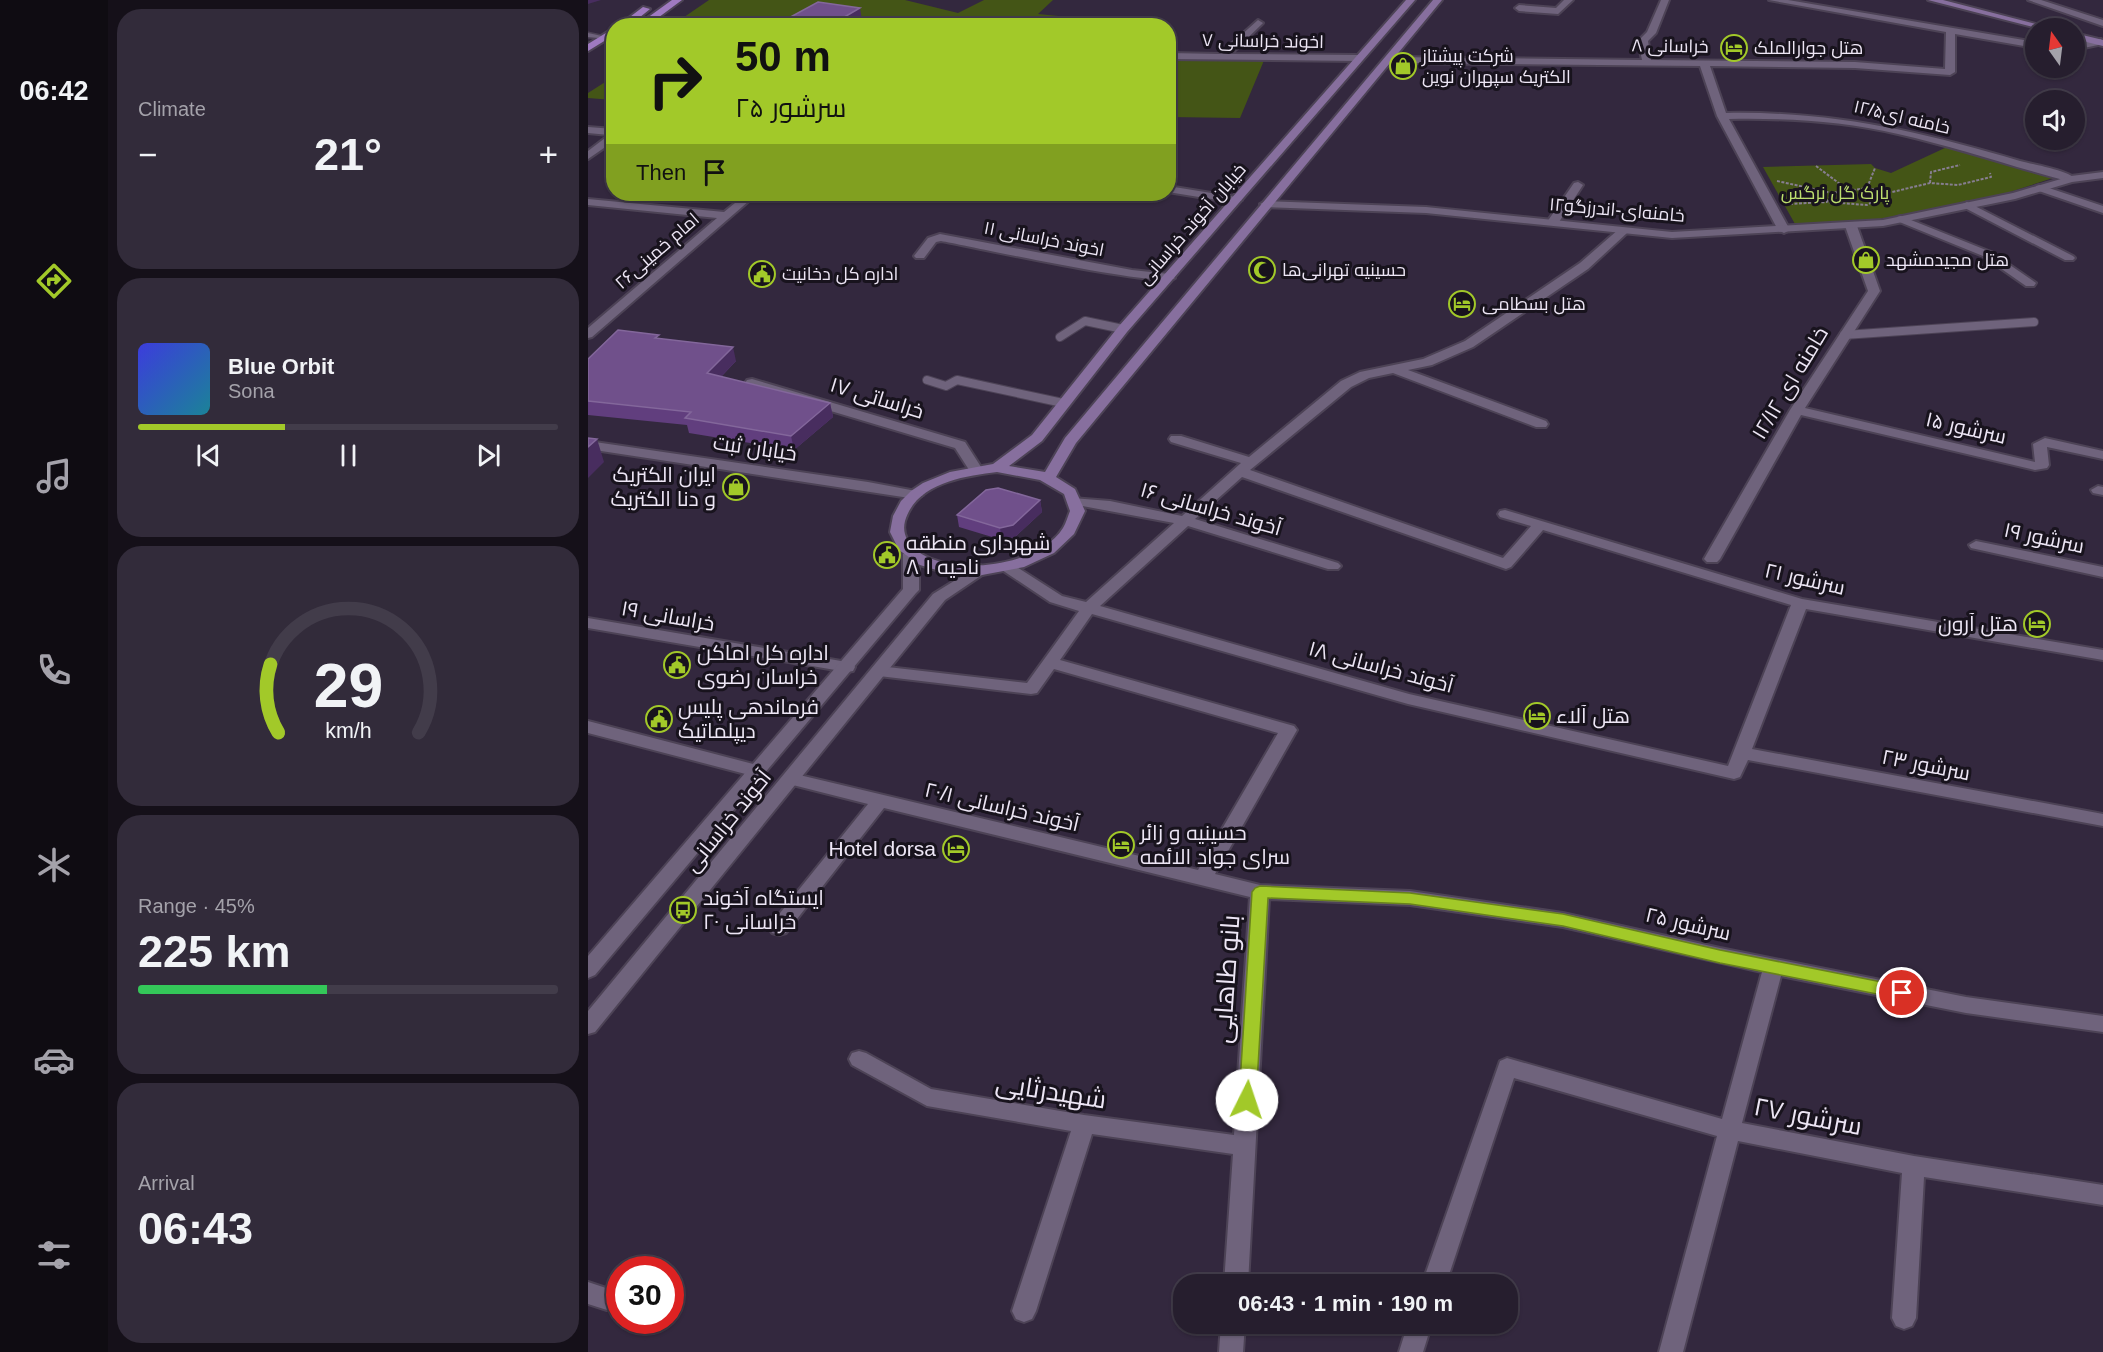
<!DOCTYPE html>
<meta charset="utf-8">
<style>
body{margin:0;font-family:Helvetica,Cairo,sans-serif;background:#322b3a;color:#f1f3f6;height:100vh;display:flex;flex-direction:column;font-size:22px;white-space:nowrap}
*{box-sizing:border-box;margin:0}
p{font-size:20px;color:#a4a2aa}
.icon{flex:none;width:33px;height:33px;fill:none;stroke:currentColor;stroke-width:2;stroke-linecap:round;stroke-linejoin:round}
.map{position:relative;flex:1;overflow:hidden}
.panel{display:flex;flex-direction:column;gap:9px;padding:9px;background:#151019;width:480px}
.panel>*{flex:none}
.top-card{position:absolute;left:18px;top:18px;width:570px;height:183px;border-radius:24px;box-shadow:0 2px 4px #0004,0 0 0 2px #423c4a;background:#a2c929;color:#111;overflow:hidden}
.needle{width:39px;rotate:346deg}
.buttons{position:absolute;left:1437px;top:18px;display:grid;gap:12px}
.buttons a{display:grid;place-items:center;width:60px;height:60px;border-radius:50%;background:#261e2e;box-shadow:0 2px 4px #0004,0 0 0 2px #423c4a;font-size:30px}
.speed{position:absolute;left:18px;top:1256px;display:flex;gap:12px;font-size:30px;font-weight:700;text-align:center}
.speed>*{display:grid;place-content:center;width:78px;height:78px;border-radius:50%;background:#261e2e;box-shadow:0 2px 4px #0004,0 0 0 2px #423c4a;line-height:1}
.speed .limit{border:9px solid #d22;background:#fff;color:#111}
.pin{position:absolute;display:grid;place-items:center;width:51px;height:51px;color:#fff;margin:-26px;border:3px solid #fff;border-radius:50%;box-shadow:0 2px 6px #0007}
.me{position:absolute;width:66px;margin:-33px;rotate:4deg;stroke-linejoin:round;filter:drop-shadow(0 0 4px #0008)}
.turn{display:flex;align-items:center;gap:21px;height:126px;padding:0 30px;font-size:27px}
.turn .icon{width:78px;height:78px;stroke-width:2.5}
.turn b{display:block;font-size:42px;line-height:51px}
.then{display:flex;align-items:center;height:57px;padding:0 30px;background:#0003;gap:12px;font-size:22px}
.big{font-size:45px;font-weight:600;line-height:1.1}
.panel .tile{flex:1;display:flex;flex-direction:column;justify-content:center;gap:9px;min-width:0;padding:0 21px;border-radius:24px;background:#322b3a}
.panel .dial{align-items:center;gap:0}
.dial svg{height:156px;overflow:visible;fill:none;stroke:#423c4a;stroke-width:7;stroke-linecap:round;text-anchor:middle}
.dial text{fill:#f1f3f6;stroke:none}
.song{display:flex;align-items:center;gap:18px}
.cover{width:72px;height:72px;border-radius:9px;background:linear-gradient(135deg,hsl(240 70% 55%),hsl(190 70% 35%))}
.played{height:6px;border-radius:3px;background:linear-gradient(90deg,#a2c929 35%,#423c4a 35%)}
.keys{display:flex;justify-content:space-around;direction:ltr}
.heat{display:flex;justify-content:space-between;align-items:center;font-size:33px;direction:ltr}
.charge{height:9px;border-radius:4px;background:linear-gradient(90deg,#34c759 45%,#423c4a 0)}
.trip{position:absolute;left:585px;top:1274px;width:345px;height:60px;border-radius:24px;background:#261e2e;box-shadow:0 2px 4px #0004,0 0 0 2px #423c4a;font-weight:600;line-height:60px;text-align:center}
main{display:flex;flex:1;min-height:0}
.menu{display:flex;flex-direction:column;width:108px;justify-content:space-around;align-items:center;background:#0f0c12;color:#a4a2aa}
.menu .icon{width:42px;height:42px}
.menu .selected{color:#a2c929}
.menu b{font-size:27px;color:#f1f3f6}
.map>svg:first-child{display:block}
</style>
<main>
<nav class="menu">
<b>06:42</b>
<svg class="icon selected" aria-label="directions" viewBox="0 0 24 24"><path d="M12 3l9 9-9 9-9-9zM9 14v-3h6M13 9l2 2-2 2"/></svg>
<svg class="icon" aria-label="music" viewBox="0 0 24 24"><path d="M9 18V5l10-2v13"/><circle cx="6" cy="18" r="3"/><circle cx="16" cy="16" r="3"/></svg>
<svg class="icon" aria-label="phone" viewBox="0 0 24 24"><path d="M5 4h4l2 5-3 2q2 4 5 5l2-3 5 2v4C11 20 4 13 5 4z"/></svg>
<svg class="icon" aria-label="climate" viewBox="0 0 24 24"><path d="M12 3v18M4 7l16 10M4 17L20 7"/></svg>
<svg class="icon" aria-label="car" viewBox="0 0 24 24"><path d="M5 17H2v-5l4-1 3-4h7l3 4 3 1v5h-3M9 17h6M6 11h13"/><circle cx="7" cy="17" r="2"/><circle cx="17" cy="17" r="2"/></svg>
<svg class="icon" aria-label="filters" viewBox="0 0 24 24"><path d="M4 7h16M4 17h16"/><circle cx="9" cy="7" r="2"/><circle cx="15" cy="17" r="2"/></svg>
</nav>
<section class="panel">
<div class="tile"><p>Climate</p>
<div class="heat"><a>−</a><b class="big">21°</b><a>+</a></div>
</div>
<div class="tile">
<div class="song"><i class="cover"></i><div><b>Blue Orbit</b><p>Sona</p></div></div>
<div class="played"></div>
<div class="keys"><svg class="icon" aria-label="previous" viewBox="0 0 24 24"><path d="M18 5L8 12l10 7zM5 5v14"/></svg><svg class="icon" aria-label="pause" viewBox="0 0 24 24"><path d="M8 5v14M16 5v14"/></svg><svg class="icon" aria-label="next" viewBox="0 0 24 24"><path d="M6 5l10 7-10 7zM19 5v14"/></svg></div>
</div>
<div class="tile dial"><svg viewBox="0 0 100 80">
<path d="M14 69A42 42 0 1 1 86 69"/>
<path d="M14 69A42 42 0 0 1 10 34" stroke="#a2c929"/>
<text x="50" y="56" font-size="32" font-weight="700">29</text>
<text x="50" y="72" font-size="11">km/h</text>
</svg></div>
<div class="tile"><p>Range · 45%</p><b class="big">225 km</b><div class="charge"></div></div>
<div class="tile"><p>Arrival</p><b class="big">06:43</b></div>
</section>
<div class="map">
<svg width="1515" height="1352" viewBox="0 0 1515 1352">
<rect width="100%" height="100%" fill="#33283e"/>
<path fill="#445516" d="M121 0H317L370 13 396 0H465L450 14 491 18 481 26H264L273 20 210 26H83Z
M677 58 652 118 581 117V59Z
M25 77V100L0 98V93Z
M1359 147 1468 177 1419 193 1292 219 1207 224 1175 167 1283 164 1287 168 1303 173Z"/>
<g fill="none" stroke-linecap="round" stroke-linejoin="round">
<defs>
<path id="service" d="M1256 335 1446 322
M472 337 497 321 535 329
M339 380 358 386 369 380 475 403"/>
<path id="pedestrian" d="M0 33 14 36 10 38 0 37Z"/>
<path id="minor" d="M976 0H985L970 14 931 11 927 8 931 5 968 8Z
M1073 0H1081L1068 33 1060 41 1063 60 1267 62 1357 69 1358 32 1181 0H1200L1448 42V48L1367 34V72L1362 75 1267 68 1122 66 1138 113C1244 111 1331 131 1432 161 1447 165 1478 170 1488 179L1483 182C1425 167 1368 147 1310 134 1254 121 1198 118 1141 119L1202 230 1196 233 1190 230 1129 116 1112 66 801 63 796 60 801 57 1054 60 1050 41 1059 32Z
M1440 0H1453L1515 20V26Z
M670 20 675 23 673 25 643 54 770 55 775 58 770 61 580 59V53L632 54Z
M1513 39 1515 44 1486 50V44Z
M0 127 26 129V141L0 159V151L21 135 0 133Z
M990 182 995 185 971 222 965 225 961 224 959 222 986 183Z
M1452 185 1515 206V213L1448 190V186Z
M580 186 648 197 654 200 648 203 580 192Z
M158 194H169L4 337 0 338V328L129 218 0 205V199L136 212Z
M1379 202 1485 256 1487 258 1485 260H1477L1375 207 1373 205Z
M1313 216 1403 252 1448 283 1446 286H1438L1395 256 1309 221V217Z
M1263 223 1269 226 1292 291 1217 408 1447 462 1445 444 1457 438 1515 451V459L1459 447 1461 465 1459 468 1447 470 1213 415 1132 559 1129 562H1119L1116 559 1202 410 1280 291 1257 226Z
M1035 228 1039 229V233L1000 269 885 347 844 365 820 370 958 421 960 424 958 427H948L805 373 781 378 763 387 662 470 915 558 943 526 912 517 910 514 912 511 917 510 1214 599 1515 650V660L1218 609 1164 749 1515 814V826L1160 760 1152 777 1146 779 820 704 504 614 472 660 706 726 709 730 627 874 672 885 822 891 975 913 1132 948 1378 997 1515 1016V1032L1378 1013 1193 976 1154 1123 1326 1156 1515 1185V1205L1336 1177 1328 1318 1324 1326 1316 1329 1308 1326 1304 1318 1314 1173 1150 1141 1095 1352H1071L1129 1136 926 1078 858 1284H834L912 1061 919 1058 1134 1119 1174 972 975 927 822 905 681 899 660 1284H636L645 1154 504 1134 448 1311 444 1319 436 1322 428 1319 424 1311 483 1131 339 1106 264 1065 261 1059 264 1053 271 1051 278 1053 343 1089 496 1115 646 1135 662 897 296 808 198 933 191 935 184 933 181 928 184 923 280 804 197 783 194 779 197 775 203 773 610 870 690 733 466 669 449 693 443 694 291 676 285 675 283 671 285 667 291 666 439 683 491 611 462 602 414 570 411 567 414 564H424L474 596 498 602 586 523 489 505 482 501 484 498 522 501 594 516 653 463 583 442 581 439 583 436H593L661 457 753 381 772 372 835 359 877 341 992 263 1031 229ZM654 477 918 569 923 567 955 530 1203 605 1140 766 821 694 512 606 600 526 740 569H750L753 566 750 563 607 519Z
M352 234 544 270 581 274 587 278C575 289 382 246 353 241L348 242 336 258H328L326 256 340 238Z
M164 379 377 442 395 470 388 474 383 473 367 448 159 386 157 383 159 380Z
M1510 486 1515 487V495L1505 493 1503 490Z
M1388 541 1515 567V577L1383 548 1381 545Z
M0 618 259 662 265 663 267 667 265 671 259 672 0 628Z
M0 721 169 765 175 767 178 771 175 775 169 777 0 733Z
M0 1282 27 1291 31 1299 27 1307 19 1310 0 1304Z
M633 1323H657L655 1352H631Z
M820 1323H844L835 1352H811Z"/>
<path id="tertiary" d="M1515 172V178L1484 182 1427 199 1295 226 1084 238 838 213 678 207 672 204 678 201 838 207 1084 232 1295 220 1425 193 1483 176Z
M0 441 280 482 328 491 335 495 328 499 0 449Z
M323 549 331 554V590L328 593 7 975 0 978V956L315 589V554Z
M392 565 397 567 400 570 397 573 357 600 7 1032 0 1034V1011L345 594Z"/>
<path id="secondary" d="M818 0H827L539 332 454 441 421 466 457 472 477 438 845 0H854L488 443 468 477 487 489 497 511 486 534 466 553 436 567 394 575 355 572 332 565 311 550 302 532 305 516 313 501 323 491 335 483 362 472 405 464 444 435 531 326ZM409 472 452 480 476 494 482 511C480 516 478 523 475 528 451 567 362 578 328 550 319 542 314 533 317 521 328 483 376 476 409 472Z
M1340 0H1355L1463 28H1449Z
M1486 33 1515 40V46L1486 39Z"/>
<path id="primary" d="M84 0H94L59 26H48Z
M55 7 62 9 41 26H30Z
M26 28V35L0 51V44Z"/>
</defs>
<use href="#service" stroke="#4d4356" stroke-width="10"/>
<use href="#pedestrian" stroke="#4d4356" stroke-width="3"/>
<use href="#minor" stroke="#4d4356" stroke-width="4"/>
<use href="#tertiary" stroke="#4d4356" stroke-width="4"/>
<use href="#secondary" stroke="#4d4356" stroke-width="4"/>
<use href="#primary" stroke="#4d4356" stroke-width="4"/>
<path stroke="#877e91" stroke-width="2" stroke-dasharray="3 1.5" stroke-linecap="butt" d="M1228 166 1260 190
M1189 181 1244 193
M1342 183 1343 172 1372 165
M1279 188 1287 168
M1279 188 1300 193 1279 205 1239 202 1244 193Z
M1300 193 1342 183 1370 185 1403 177 1402 173
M1202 204 1239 202"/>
<use href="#service" stroke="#6f637c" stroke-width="8"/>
<use href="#pedestrian" fill="#6f637c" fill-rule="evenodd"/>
<use href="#minor" fill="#6f637c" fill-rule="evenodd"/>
<use href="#tertiary" fill="#6f637c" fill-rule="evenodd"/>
<use href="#secondary" fill="#876f9e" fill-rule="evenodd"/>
<use href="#primary" fill="#9f7ac1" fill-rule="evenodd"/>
</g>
<path fill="#613e7e" d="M72 339 148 361 133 377 242 403 245 417 206 450 101 433 99 425 0 415V359Z
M452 500 454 512 427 537 414 540 371 527 369 515Z"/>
<path fill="#482d5f" d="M0 0H13L0 4Z
M272 8 274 20 264 25 254 26 253 19Z
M145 347 148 361 123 387 119 373Z
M242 403 245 417 206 450 203 436Z
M9 439 16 462 0 478V447Z
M452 500 454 512 427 537 414 540 412 528Z"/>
<path fill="#70508b" stroke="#83679b" stroke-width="1.5" d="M230 2 272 8 253 19 263 21 254 26H186Z
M30 330 71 335 67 338 145 347 119 373 242 403 203 436 97 418 103 412 0 401V359Z
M0 438 9 439 0 447Z
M410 488 452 500 425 525 412 528 369 515 398 490Z"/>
<path fill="#a2c929" stroke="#69831b" stroke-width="1.5" d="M672 886 822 893 975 914 1132 950 1314 986 1320 988 1322 993 1320 997 1314 999 1132 963 975 926 822 904 680 898 668 1100 666 1105 659 1107 653 1105 651 1100 664 892 667 888Z"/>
<defs>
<symbol id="hotel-ring" viewBox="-11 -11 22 22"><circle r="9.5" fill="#18131d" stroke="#a2c929" stroke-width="1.5"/><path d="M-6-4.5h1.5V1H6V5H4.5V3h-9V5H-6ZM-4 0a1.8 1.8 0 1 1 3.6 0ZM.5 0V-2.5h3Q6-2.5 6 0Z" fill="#a2c929"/></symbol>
<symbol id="shop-ring" viewBox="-11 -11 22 22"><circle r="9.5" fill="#18131d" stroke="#a2c929" stroke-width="1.5"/><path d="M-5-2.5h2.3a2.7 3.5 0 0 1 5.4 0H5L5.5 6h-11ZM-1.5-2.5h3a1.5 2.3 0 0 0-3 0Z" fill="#a2c929"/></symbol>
<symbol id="mosque-ring" viewBox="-11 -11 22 22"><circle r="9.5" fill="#18131d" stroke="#a2c929" stroke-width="1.5"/><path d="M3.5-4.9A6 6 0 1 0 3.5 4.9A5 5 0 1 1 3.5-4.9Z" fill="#a2c929"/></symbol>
<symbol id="civic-ring" viewBox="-11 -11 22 22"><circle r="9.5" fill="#18131d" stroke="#a2c929" stroke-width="1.5"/><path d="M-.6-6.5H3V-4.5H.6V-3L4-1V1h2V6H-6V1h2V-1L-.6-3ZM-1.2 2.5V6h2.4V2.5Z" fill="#a2c929"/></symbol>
<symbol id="bus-ring" viewBox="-11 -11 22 22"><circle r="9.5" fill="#18131d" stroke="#a2c929" stroke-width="1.5"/><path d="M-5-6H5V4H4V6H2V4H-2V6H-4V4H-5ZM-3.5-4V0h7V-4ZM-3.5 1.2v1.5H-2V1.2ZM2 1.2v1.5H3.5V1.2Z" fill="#a2c929"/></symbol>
</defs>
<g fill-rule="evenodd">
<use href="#hotel-ring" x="1131" y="33" width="30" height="30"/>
<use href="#shop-ring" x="800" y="51" width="30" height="30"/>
<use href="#shop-ring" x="1263" y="245" width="30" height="30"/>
<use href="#mosque-ring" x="659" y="255" width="30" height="30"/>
<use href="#civic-ring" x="159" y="259" width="30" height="30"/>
<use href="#hotel-ring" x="859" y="289" width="30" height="30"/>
<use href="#shop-ring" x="133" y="472" width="30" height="30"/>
<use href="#civic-ring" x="284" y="540" width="30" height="30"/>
<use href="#hotel-ring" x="1434" y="609" width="30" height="30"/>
<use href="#civic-ring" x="74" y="650" width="30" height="30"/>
<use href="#hotel-ring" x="934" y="701" width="30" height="30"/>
<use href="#civic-ring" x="56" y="704" width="30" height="30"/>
<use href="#hotel-ring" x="518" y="830" width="30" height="30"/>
<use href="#hotel-ring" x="353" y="834" width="30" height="30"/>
<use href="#bus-ring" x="80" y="895" width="30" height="30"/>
</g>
<g text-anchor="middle" stroke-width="6" stroke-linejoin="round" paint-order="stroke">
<g font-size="18" fill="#ede6f5" stroke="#18131d">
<text transform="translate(675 41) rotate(1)" y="6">اخوند خراسانی ۷</text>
<text transform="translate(1082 46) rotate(1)" y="6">خراسانی ۸</text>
<text transform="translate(1314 117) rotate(13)" y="6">خامنه ای۱۲/۵</text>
<text transform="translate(1029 210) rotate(5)" y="6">خامنه‌ای-اندرزگو۱۲</text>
<text transform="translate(604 224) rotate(-49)" y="6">خیابان آخوند خراسانی</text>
<text transform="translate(456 239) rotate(11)" y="6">اخوند خراسانی ۱۱</text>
<text transform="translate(69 251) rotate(-41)" y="6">امام خمینی۲۶</text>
</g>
<g font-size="18" fill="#ede6f5" stroke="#18131d" text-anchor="start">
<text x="1166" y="54">هتل جوارالملک</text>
<text x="834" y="62">شرکت پیشتاز<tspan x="834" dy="21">الکتریک سپهران نوین</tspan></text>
<text x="1298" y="266">هتل مجيدمشهد</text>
<text x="694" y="276">حسینیه تهرانی‌ها</text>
<text x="194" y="280">اداره کل دخانیت</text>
<text x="894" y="310">هتل بسطامی</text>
</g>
<g font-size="18" fill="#bee06f" stroke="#18131d">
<text x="1247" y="199">پارک گل نرگس</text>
</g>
<g font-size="21" fill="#ede6f5" stroke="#18131d">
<text transform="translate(1202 383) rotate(-59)" y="7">خامنه ای ۱۲/۱۲</text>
<text transform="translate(289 398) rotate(17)" y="7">خراساتی ۱۷</text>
<text transform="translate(1378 428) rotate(13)" y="7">سرشور ۱۵</text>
<text transform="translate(167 448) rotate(8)" y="7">خیابان ثبت</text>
<text transform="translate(623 509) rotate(16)" y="7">آخوند خراسانی ۱۶</text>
<text transform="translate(1456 538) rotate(12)" y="7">سرشور ۱۹</text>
<text transform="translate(1217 579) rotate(13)" y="7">سرشور ۲۱</text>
<text transform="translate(80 616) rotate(10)" y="7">خراسانی ۱۹</text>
<text transform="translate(793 667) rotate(15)" y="7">آخوند خراسانی ۱۸</text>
<text transform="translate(1338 765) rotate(11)" y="7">سرشور ۲۳</text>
<text transform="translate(414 807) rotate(13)" y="7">آخوند خراسانی ۲۰/۱</text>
<text transform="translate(140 821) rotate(-51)" y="7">آخوند خراسانی</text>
<text transform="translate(1100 924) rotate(13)" y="7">سرشور ۲۵</text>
</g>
<g font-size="21" fill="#ede6f5" stroke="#18131d" text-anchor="start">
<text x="128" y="482" text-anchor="end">ایران الکتریک<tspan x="128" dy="24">و دنا الکتریک</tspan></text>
<text x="318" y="550">شهرداری منطقه<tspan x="318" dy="24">۸ ناحیه ۱</tspan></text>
<text x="1430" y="631" text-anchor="end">هتل آرون</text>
<text x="109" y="660">اداره کل اماکن<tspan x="109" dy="24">خراسان رضوی</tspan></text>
<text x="90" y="714">فرماندهی پلیس<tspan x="90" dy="24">دیپلماتیک</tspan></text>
<text x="968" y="723">هتل آلاء</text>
<text x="552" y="840">حسینیه و زائر<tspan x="552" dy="24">سرای جواد الائمه</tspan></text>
<text x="348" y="856" text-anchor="end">Hotel dorsa</text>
<text x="115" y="905">ایستگاه آخوند<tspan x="115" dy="24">خراسانی ۲۰</tspan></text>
</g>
<g font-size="26" fill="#ede6f5" stroke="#18131d">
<text transform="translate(638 979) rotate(-86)" y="9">بانو طاهایی</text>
<text transform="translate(463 1091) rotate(9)" y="9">شهیدرثایی</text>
<text transform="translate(1220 1116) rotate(11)" y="9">سرشور ۲۷</text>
</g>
</g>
</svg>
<div class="buttons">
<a><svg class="needle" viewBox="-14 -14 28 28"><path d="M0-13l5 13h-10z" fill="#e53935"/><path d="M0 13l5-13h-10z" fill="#a4a2aa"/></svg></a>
<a><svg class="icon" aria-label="sound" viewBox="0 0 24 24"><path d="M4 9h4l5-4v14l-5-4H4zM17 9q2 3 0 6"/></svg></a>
</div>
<div class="speed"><div class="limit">30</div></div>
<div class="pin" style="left:1314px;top:993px;background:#d93025"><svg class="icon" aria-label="arrive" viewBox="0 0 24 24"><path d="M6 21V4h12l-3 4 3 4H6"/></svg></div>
<svg class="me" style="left:659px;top:1100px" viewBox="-20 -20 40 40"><circle r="19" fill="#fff"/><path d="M0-13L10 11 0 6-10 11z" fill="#a2c929"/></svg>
<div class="trip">06:43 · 1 min · 190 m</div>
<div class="top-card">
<div class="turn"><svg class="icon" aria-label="right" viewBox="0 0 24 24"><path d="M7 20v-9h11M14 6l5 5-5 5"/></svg><div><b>50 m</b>سرشور ۲۵</div></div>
<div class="then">Then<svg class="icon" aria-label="arrive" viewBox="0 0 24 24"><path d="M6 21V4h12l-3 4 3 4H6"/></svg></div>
</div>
</div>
</main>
